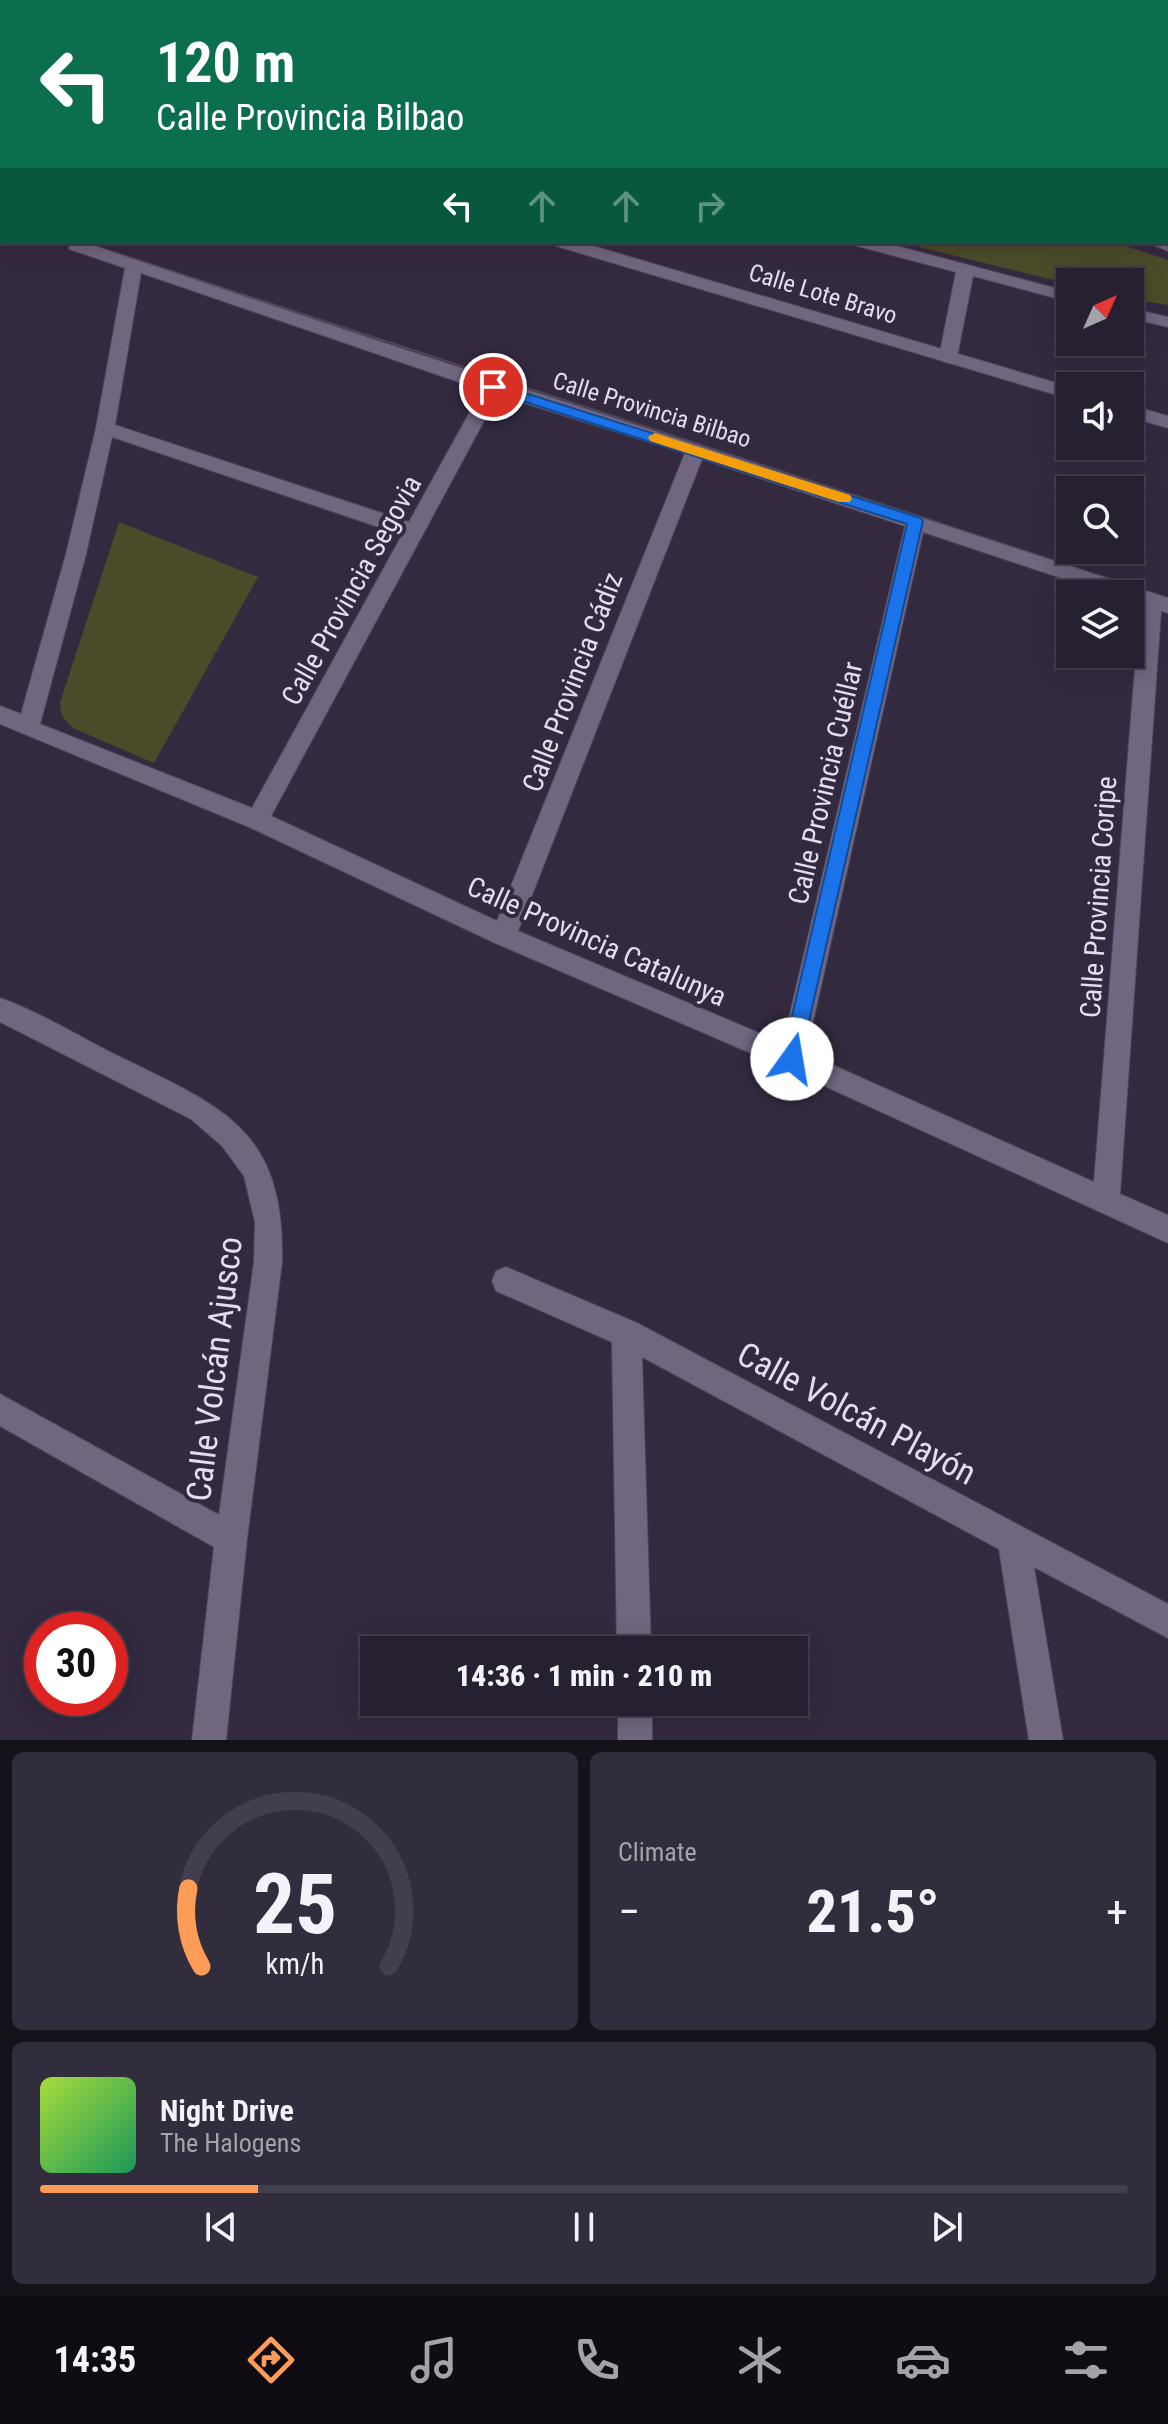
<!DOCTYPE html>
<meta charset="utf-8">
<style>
body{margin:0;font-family:"Roboto Condensed",sans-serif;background:#322d3c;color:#f1f3f6;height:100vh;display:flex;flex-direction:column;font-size:30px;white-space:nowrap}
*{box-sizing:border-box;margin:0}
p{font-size:26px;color:#a4a3ab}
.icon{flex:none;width:44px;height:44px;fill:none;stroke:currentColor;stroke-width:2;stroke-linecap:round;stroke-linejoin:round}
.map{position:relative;height:1740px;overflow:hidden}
.side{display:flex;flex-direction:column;gap:12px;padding:12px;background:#15121a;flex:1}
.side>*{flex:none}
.banner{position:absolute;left:0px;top:0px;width:1168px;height:244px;box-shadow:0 4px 20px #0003,0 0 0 2px #423e4c;background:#0b6e4f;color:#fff;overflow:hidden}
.needle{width:52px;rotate:45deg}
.fabs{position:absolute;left:1056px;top:268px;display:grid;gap:16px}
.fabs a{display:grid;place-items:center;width:88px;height:88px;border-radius:0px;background:#262030;box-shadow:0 4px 20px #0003,0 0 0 2px #423e4c;font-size:40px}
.speed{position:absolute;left:24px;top:1612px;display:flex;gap:16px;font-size:40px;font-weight:700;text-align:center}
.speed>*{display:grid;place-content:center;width:104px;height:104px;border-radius:50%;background:#262030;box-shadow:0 4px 20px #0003,0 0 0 2px #423e4c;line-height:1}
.speed .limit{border:12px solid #d22;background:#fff;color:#111}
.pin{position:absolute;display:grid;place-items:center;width:68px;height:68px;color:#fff;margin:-34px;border:4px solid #fff;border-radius:50%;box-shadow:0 2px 8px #0007}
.me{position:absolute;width:88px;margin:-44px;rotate:13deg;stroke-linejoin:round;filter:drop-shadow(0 0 6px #0008)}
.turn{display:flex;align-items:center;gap:28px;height:168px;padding:0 24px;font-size:36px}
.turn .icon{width:104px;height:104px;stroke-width:2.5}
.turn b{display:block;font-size:56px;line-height:68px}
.lanes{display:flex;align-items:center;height:76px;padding:0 24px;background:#0003;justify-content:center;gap:40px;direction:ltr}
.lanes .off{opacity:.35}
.big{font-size:60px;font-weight:800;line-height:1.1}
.side .tile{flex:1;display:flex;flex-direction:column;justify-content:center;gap:12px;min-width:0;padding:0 28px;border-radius:12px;background:#322d3c}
.side .dial{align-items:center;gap:0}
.dial svg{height:208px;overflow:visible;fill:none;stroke:#423e4c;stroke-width:7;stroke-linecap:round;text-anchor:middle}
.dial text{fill:#f1f3f6;stroke:none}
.song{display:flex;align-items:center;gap:24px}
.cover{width:96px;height:96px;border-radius:12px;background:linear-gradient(135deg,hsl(80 70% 55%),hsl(150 70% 35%))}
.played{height:8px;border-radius:4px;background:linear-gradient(90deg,#fd9c57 20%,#423e4c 20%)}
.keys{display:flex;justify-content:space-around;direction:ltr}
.heat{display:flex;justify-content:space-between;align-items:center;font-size:44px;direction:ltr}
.side .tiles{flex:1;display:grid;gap:12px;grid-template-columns:1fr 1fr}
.tile:last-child{grid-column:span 2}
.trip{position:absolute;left:360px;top:1636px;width:448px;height:80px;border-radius:0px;background:#262030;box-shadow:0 4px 20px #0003,0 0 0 2px #423e4c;font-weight:800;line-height:80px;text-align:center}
.menu{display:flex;height:128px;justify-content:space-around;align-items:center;background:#0f0d13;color:#a4a3ab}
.menu .icon{width:56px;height:56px}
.menu .selected{color:#fd9c57}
.menu b{font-size:36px;color:#f1f3f6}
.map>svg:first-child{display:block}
</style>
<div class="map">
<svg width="1168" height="1740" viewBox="0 0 1168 1740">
<rect width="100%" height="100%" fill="#332a40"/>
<path fill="#4a4c29" d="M899 242H1114L1168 260V305L1130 299V282L1070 284Z
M119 522 258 577 154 763 73 728 62 716 60 703Z"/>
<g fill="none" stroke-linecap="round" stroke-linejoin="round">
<defs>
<path id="street" d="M207 0H221L206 2Z
M377 0H391L376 2Z
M413 0H432L433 2H414Z
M705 0H725L726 2H706Z
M776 0H790L775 2Z
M955 0H969V2H955Z
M1127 0H1141V2H1127Z
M0 14H2V23H0Z
M2 209V226L0 227V210Z
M1166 240 1168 251 1147 242H1166Z
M69 242H83C444 364 807 480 1168 598V613L1161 611 1120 1194 1168 1215V1243L783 1067 495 943 249 827 0 724V706L21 714 66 554 96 428 125 268 69 249ZM141 273 482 390 409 522 115 425ZM498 395 685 453 497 921 271 816ZM112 437 402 535 252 808 40 724 86 554ZM702 459 905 526 783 1043 518 931ZM923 532 1109 594H1130V601L1140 605 1094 1182 806 1053Z
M855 242H882L1070 292V302L973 276 957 357 948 363 942 361 939 357 956 272 857 246Z
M1130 308 1168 317V327L1130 318Z
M0 998C40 1012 78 1036 116 1055 222 1107 285 1128 282 1262L247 1539 226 1740H192L214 1547 0 1426V1394L219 1515 254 1262 255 1222 244 1176 222 1146 191 1119 0 1022Z
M506 1267 637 1323 1168 1604V1638L1034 1567 1063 1740H1029L999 1549 642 1357 651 1650H617L612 1342 496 1291 492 1281 496 1271Z
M618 1702H652V1740H618Z"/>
<path id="secondary" d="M98 0H112L97 2Z
M0 91H2V101H0Z
M554 242H580L1070 387V399L556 246Z
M1130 405 1168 416V428L1130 417Z"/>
</defs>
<use href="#street" stroke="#4f475a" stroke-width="2"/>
<use href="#secondary" stroke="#4f475a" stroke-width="2"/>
<use href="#street" fill="#706680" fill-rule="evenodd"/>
<use href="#secondary" fill="#706680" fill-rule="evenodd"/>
</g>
<path fill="#1a73e8" stroke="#114b97" stroke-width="2" d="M493 383 921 518 923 521 799 1065 792 1068 785 1065 782 1059 907 524 488 390V384Z"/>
<path fill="#f59e0b" d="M655 433 850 495 852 498 850 502H839L650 441 648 437Z"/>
<g text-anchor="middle" stroke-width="8" stroke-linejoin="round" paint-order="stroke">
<g font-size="24" fill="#e3deec" stroke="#332a40">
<text transform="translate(823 294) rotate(17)" y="8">Calle Lote Bravo</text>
<text transform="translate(652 410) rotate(17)" y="8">Calle Provincia Bilbao</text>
</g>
<g font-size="28" fill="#e3deec" stroke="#332a40">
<text transform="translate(351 590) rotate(-61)" y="10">Calle Provincia Segovia</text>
<text transform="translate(572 682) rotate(-69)" y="10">Calle Provincia Cádiz</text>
<text transform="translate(825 783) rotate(-77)" y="10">Calle Provincia Cuéllar</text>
<text transform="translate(1098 897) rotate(-86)" y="10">Calle Provincia Coripe</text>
<text transform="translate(597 941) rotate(24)" y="10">Calle Provincia Catalunya</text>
</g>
<g font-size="34" fill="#e3deec" stroke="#332a40">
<text transform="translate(214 1369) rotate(-83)" y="12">Calle Volcán Ajusco</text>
<text transform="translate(857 1413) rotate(28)" y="12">Calle Volcán Playón</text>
</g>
</g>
</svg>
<div class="fabs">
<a><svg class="needle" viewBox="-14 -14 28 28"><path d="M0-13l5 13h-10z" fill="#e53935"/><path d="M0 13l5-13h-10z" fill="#a4a3ab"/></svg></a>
<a><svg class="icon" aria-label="sound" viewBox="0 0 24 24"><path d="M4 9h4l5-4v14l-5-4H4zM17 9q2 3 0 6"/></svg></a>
<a><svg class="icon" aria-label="search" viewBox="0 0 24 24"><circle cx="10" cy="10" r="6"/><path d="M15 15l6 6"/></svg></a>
<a><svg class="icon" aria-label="layers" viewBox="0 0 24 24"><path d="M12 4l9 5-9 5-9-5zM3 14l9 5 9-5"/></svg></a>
</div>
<div class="speed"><div class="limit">30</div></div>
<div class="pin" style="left:493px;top:387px;background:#d93025"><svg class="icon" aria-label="arrive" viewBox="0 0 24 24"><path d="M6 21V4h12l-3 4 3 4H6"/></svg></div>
<svg class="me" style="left:792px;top:1059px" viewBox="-20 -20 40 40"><circle r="19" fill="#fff"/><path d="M0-13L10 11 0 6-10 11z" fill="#1a73e8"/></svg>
<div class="trip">14:36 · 1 min · 210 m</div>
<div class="banner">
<div class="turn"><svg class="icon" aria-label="left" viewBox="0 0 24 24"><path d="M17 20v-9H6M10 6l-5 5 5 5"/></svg><div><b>120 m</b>Calle Provincia Bilbao</div></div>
<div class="lanes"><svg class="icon" aria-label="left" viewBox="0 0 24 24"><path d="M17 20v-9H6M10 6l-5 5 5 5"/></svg><svg class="icon off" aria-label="ahead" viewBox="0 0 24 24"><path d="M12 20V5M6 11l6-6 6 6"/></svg><svg class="icon off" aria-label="ahead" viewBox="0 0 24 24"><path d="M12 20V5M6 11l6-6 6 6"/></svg><svg class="icon off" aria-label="right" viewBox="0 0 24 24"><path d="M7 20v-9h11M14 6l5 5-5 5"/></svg></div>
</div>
</div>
<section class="side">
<div class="tiles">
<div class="tile dial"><svg viewBox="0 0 100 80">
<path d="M14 69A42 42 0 1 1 86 69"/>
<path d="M14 69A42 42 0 0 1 9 39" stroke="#fd9c57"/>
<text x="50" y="56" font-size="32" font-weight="700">25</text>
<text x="50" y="72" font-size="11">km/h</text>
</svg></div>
<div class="tile"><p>Climate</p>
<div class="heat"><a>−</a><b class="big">21.5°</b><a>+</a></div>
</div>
<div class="tile">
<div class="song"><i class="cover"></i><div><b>Night Drive</b><p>The Halogens</p></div></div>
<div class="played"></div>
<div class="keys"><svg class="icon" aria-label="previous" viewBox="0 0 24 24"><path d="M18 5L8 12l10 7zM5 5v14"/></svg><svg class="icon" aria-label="pause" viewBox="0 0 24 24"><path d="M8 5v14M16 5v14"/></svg><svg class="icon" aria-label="next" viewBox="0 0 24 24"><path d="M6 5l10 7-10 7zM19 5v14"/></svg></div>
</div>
</div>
</section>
<nav class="menu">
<b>14:35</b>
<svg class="icon selected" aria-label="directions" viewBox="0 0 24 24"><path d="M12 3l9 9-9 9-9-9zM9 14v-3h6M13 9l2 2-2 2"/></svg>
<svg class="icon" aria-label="music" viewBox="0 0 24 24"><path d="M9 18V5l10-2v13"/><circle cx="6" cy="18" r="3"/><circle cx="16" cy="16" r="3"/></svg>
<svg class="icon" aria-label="phone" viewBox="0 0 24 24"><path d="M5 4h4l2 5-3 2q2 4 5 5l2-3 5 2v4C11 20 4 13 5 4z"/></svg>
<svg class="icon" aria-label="climate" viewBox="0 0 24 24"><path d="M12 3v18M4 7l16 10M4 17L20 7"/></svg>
<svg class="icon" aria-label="car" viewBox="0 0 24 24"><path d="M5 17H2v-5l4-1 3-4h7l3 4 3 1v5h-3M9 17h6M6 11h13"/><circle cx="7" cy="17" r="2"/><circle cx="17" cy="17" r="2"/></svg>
<svg class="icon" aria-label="filters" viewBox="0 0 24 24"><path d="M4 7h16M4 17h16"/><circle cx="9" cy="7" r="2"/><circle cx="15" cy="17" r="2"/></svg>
</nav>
